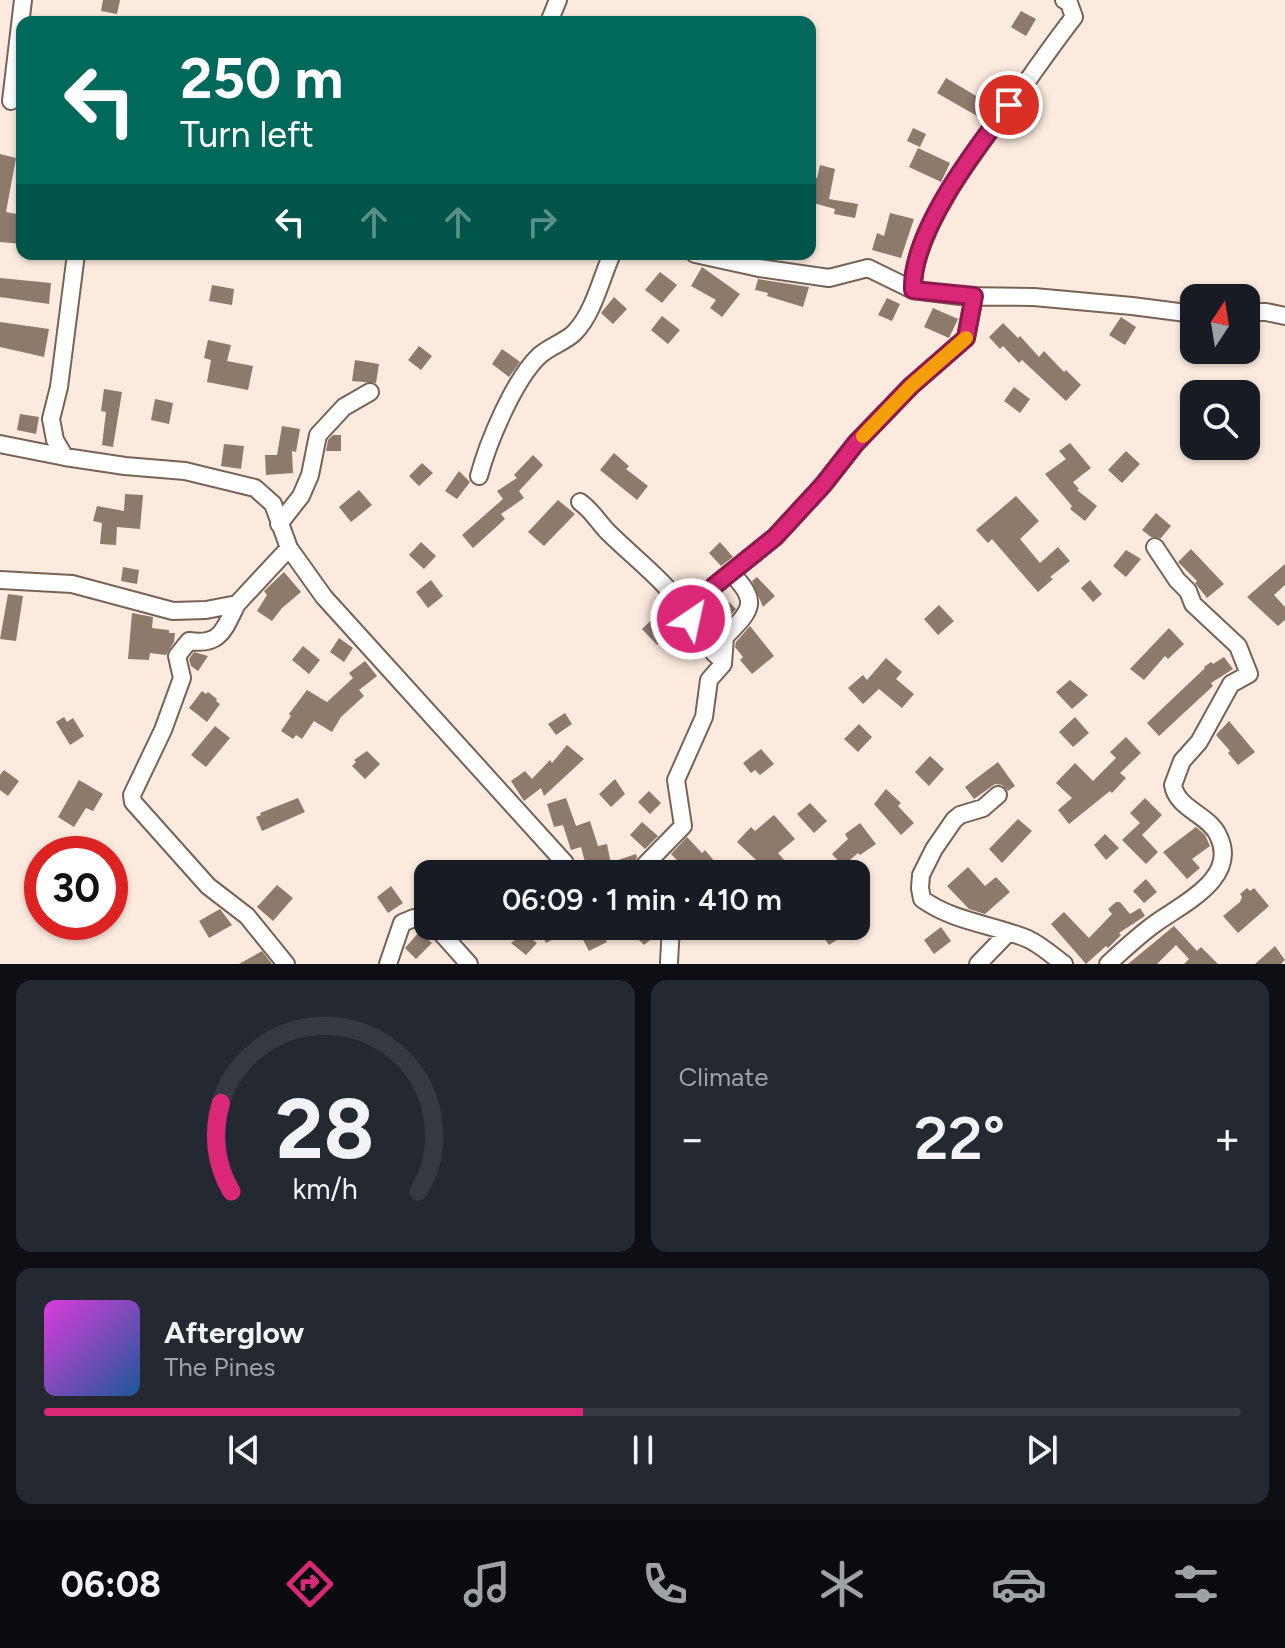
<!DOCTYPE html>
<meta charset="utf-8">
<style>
body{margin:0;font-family:Figtree,sans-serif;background:#242831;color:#f1f3f6;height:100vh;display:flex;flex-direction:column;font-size:30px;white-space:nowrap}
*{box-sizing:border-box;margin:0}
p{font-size:26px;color:#9ea1a6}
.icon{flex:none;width:44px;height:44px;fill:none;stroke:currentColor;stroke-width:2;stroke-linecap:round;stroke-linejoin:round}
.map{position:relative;height:964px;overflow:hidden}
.details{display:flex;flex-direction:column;gap:16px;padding:16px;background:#0d0f14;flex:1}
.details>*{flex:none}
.guide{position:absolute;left:16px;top:16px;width:800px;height:244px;border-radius:16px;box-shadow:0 2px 6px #0004;background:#00695c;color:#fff;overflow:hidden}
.needle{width:52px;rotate:12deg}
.controls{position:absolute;left:1180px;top:284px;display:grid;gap:16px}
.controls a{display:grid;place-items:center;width:80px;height:80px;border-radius:16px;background:#171b24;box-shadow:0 2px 6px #0004;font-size:40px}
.speed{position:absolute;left:24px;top:836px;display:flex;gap:16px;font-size:40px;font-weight:700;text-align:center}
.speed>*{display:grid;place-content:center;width:104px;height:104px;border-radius:50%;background:#171b24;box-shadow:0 2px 6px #0004;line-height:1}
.speed .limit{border:12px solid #d22;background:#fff;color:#111}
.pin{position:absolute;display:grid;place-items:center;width:68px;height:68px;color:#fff;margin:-34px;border:4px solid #fff;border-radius:50%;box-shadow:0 2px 8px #0007}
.me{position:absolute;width:88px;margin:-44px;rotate:34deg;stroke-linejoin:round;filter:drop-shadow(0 0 6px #0008)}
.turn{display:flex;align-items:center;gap:28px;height:168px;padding:0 32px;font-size:36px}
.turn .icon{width:104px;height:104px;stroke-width:2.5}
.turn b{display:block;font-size:56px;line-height:68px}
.lanes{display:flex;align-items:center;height:76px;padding:0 32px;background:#0003;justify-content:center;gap:40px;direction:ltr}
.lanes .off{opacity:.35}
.big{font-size:60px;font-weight:600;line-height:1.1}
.details .tile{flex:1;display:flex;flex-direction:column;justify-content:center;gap:12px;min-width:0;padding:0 28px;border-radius:16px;background:#242831}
.details .dial{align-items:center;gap:0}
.dial svg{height:208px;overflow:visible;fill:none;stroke:#363941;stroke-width:7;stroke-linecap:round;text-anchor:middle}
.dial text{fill:#f1f3f6;stroke:none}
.song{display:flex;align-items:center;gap:24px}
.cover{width:96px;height:96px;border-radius:12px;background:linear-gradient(135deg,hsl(300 70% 55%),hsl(210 70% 35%))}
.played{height:8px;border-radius:4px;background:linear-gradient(90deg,#db2777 45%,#363941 45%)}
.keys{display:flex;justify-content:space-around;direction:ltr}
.heat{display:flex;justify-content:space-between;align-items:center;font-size:44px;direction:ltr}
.details .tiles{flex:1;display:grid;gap:16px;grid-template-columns:1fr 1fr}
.tile:last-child{grid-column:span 2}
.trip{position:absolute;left:414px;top:860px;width:456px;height:80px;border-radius:16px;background:#171b24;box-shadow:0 2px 6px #0004;font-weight:600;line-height:80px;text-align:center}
.tab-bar{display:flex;height:128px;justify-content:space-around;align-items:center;background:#090b0e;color:#9ea1a6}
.tab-bar .icon{width:56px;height:56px}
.tab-bar .current{color:#db2777}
.tab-bar b{font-size:36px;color:#f1f3f6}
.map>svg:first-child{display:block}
</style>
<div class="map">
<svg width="1285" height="964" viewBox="0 0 1285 964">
<rect width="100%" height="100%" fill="#fceade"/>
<path fill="#8e7a6b" d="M103 0H120L117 14 101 11Z
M1021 11 1036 19 1026 36 1011 27Z
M946 78 993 106 984 120 937 93Z
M913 128 926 134 920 147 907 141Z
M918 148 950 163 941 182 909 167Z
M0 154 16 158 6 212 22 215V244L0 242Z
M820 165 835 169 829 199 858 204 855 218 834 214 835 209 810 202V176L817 178Z
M890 213 914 219 901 258 872 250 877 233 884 236Z
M702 267 740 294 722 317 710 308 716 300 691 286Z
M660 272 677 285 662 303 645 290Z
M0 278 51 283 49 304 0 297Z
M758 279 809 287 803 307 767 296 768 293 755 290Z
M212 285 234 289 232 305 209 301Z
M614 297 627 309 613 324 601 313Z
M887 298 900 304 892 321 878 315Z
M933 308 958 319 949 338 924 327Z
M662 316 680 330 668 344 651 330Z
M1121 317 1136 327 1125 345 1109 335Z
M0 322 49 329 44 357 0 347Z
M1003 323 1018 338 1020 336 1039 357 1044 351 1064 372 1066 370 1081 385 1066 401 1022 360 1019 363 1003 346 1000 349 989 337Z
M208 340 231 345 227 361 253 366 248 390 207 382 211 360 204 358Z
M419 346 432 356 421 370 408 360Z
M502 349 520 362 509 377 492 364Z
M355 360 379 364 376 383 352 381Z
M1014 387 1030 399 1020 413 1004 401Z
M104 389 122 392 113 447 102 445 106 412 101 411Z
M155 399 173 403 169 424 151 420Z
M20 414 39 417 36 434 17 430Z
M282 426 300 429 296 452 292 451 293 473 266 475 265 455H277Z
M333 435H341V451H326L328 440Z
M1070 443 1091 468 1073 482 1079 489 1077 490 1097 506 1085 521 1070 509 1072 506 1045 474 1066 459 1059 451Z
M224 444 244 446 241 469 221 466Z
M1126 451 1140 464 1122 483 1108 470Z
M614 453 629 466 626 469 648 486 637 500 600 470Z
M533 455 543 465 519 491 524 498 501 514 505 519 473 548 462 535 503 499 497 491 517 478 514 475Z
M422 463 433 473 419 486 409 476Z
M459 471 470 482 457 499 445 491Z
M359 490 372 505 351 522 339 507Z
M125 494 143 495 140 529 117 527 116 545 100 544 102 523 93 521 97 506 124 511Z
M1016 496 1039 521 1020 539 1040 563 1058 547 1070 561 1050 577 1053 579 1038 592 992 539 988 543 976 530Z
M558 500 575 514 544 546 528 532Z
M1156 513 1171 526 1161 538 1151 537 1142 530Z
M421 542 436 556 424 569 409 555Z
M720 542 733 557 721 566 709 553Z
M1191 549 1224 584 1207 598 1195 583 1197 581 1178 562Z
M1126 550 1141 559 1126 577 1113 566Z
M1285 564V585L1274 595 1285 607V620L1278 626 1247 597Z
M123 567 139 570 137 584 121 581Z
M284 572 301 592 282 608 272 621 257 611 267 595 264 591Z
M757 577 775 596 763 607 752 581Z
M431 580 443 596 428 608 416 592Z
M1090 580 1102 594 1093 602 1081 588Z
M8 594 23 596 16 641 0 639Z
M729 602 736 609 721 626 713 618Z
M939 605 954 621 938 635 924 619Z
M662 610 677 627 657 645 642 629Z
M132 613 153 617 152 628 169 630V633H175L174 642 166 655 150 653 149 660 128 659Z
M750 626 774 656 752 674 740 660 743 657 735 647 736 642Z
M1169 628 1184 644 1168 659 1165 656 1144 680 1130 669Z
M339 638 353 648 344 662 330 652Z
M303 646 320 660 309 674 292 660Z
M194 652 208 656 198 671 191 666 189 659Z
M1224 657 1233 669 1211 683 1213 686 1159 736 1147 723 1205 668 1204 667 1211 662 1213 664Z
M886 658 902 672 896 679 914 694 902 708 879 689 863 704 848 688 863 675 867 680Z
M365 661 377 676 359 690 364 696 341 717 332 732 314 721 302 739 296 735 293 739 281 731 291 716 289 714 307 690 327 702 353 678 349 673Z
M1070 680 1088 695 1072 709 1056 692Z
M202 691 206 694 208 692 217 699 216 701 220 704 207 722 189 708Z
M565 713 572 724 556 735 548 724Z
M64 717 67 722 73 718 84 736 70 745 56 722Z
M1075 717 1089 733 1073 747 1059 732Z
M1229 721 1255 752 1238 765 1228 753 1230 751 1216 735Z
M859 724 872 737 858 752 844 739Z
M215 726 230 738 206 767 191 755Z
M1126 737 1141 753 1120 773 1126 778 1112 793 1110 791 1069 824 1058 810 1072 798 1056 783 1075 763 1093 781 1116 758 1110 752Z
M567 745 584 759 544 796 541 788 524 801 511 781 525 771 532 779 550 760 552 763Z
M761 749 774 764 760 775 755 770 751 773 743 763Z
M367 751 380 764 365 779 352 766 356 762 354 760Z
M930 756 944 769 929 786 915 772Z
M998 762 1015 786 1008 791 1002 785 995 784 974 799 965 787Z
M4 770 19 781 8 796 0 790V775Z
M615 779 625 794 611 807 599 794Z
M79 780 103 794 93 811 86 808 74 827 58 817Z
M886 789 901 803 898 806 914 823 901 835 874 804Z
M649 791 661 803 650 814 638 802Z
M298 798 305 812 262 831 256 817 261 815 260 813Z
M566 798 576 826 590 821 598 846 607 844 611 864 587 870 581 847 571 850 563 825 554 827 547 804Z
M1145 798 1162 815 1142 835 1158 852 1146 864 1122 840 1140 823 1130 813Z
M810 803 827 821 814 833 797 814Z
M774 815 795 839 778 853 785 861 771 874 737 842 751 827 755 831Z
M1018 819 1032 831 1002 863 989 849Z
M642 822 658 836 645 849 630 835Z
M860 823 876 844 860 855 858 853 843 866 832 854 848 839 845 834Z
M1196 827 1205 835 1210 846 1192 859 1200 868 1187 879 1163 852Z
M1105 834 1119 848 1106 860 1094 845Z
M687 837 702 853 705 850 720 868 712 874H675L684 867 671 854Z
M636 854 637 857 632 870 620 874 615 861Z
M968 867 985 886 996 877 1010 892 985 914 969 909 947 886Z
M1146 879 1157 892 1144 903 1133 891Z
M277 885 293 898 273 921 257 907Z
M391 886 403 903 388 913 377 897Z
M1247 888 1250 891 1254 888 1269 906 1238 933 1223 916 1240 902 1242 897 1240 894Z
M1116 902H1120L1130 914 1140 908 1145 916 1119 933 1121 935 1108 948 1106 946 1086 964 1051 924 1064 912 1089 938 1112 914 1108 909Z
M220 909 232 925 209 938 199 921Z
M537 926H557L561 935 546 943Z
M590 926H598L607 942 589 951 579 932Z
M646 926H660V932L644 945 636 937Z
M816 926H838L844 935 829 945Z
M1174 926 1197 951 1201 947 1218 964H1184L1189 959 1176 945 1157 964H1128Z
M941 927 951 941 934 954 924 940Z
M420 931 430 937 427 939 432 943 416 959 405 948Z
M524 933 537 943 526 955 511 943Z
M1275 946 1285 960 1281 964H1255Z
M262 951 272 964H239Z"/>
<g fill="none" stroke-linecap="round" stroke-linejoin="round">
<defs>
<path id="minor" d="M549 22 558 0
M11 101 23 0
M76 254 59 387 51 419 55 440 65 457 125 466 185 471 255 488 273 504 289 548 324 597 565 863
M695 254 759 268 829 278 868 268 913 290 960 296 1034 297 1132 306 1194 314
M913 290C911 228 986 136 1023 87 1040 63 1056 40 1074 17L1069 3 1064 0
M1246 312H1266L1285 316
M0 444 65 457
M479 476C488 442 514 380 539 356 550 346 567 341 575 332 594 312 601 278 612 254
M580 502C593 511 599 524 610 534 641 564 667 582 691 619
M279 524 301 496 310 475 318 435 344 407 370 392
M0 580 72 584 173 611 206 610 237 604 289 548
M237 604C224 629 221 646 189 641L177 656 182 678 163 730 132 795 133 802 208 886 247 916 286 964
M723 661 714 653 691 619 714 586 775 537 823 485 856 443 911 386 966 338 974 296
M998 795 983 808 960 815 954 820 934 849 921 875 920 888 922 899C954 922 992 924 1028 939 1041 945 1053 956 1064 964
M642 874 645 865 683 826 676 780 704 717 709 680 723 664 725 637C750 611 761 603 731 573
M435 926 469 964
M669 962 671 926
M388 964 402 923 414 918 428 922
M978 964 1008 933
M1108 964C1123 950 1139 935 1156 923 1182 904 1240 878 1218 835 1208 814 1177 809 1173 785L1182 761 1199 742 1231 684 1249 674 1238 646 1193 604 1188 591 1177 580 1155 547"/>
</defs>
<use href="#minor" stroke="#766355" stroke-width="20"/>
<use href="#minor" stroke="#fff" stroke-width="16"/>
</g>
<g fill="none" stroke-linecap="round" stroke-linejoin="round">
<defs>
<path id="route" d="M691 619 714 586 775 537 823 485 856 443 911 386 966 338 974 296 913 290C911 232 975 150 1009 105"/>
</defs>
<use href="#route" stroke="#8e194d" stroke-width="20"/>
<use href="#route" stroke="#db2777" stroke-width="14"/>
<path stroke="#f59e0b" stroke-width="14" d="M863 436 911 386 966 338"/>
</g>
</svg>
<div class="controls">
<a><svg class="needle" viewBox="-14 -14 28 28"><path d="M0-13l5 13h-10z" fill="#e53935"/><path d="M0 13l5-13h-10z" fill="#9ea1a6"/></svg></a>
<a><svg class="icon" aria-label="search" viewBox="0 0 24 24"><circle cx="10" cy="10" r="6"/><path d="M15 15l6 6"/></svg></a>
</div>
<div class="speed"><div class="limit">30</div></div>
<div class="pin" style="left:1009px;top:105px;background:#d93025"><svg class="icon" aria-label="arrive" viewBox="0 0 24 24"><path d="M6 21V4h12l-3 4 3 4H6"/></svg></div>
<svg class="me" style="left:691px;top:619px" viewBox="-20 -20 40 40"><circle r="17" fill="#db2777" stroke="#fff" stroke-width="3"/><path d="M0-11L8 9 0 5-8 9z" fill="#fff"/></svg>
<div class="trip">06:09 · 1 min · 410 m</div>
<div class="guide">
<div class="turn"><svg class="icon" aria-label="left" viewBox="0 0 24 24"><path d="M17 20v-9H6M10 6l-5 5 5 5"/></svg><div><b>250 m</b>Turn left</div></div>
<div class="lanes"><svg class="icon" aria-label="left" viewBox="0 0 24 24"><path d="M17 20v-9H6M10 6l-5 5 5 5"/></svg><svg class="icon off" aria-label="ahead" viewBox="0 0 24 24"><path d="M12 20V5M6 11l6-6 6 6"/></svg><svg class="icon off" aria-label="ahead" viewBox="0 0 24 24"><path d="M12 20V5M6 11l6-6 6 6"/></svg><svg class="icon off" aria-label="right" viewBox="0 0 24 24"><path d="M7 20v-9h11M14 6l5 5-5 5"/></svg></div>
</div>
</div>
<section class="details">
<div class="tiles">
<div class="tile dial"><svg viewBox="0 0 100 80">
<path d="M14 69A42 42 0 1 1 86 69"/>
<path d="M14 69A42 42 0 0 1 10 35" stroke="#db2777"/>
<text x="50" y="56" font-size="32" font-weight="700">28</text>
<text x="50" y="72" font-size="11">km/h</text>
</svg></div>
<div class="tile"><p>Climate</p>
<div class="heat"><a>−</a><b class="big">22°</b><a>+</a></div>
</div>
<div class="tile">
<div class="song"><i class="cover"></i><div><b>Afterglow</b><p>The Pines</p></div></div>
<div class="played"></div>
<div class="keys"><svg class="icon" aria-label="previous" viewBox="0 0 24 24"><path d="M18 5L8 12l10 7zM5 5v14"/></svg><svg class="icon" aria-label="pause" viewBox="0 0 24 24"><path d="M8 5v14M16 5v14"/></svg><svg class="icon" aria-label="next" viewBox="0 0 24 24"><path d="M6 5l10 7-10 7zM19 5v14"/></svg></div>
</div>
</div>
</section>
<nav class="tab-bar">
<b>06:08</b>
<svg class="icon current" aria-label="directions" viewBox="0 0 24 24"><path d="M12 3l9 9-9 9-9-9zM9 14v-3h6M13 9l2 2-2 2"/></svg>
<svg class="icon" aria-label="music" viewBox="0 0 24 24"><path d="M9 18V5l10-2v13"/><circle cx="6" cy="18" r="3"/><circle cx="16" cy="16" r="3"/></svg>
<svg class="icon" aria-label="phone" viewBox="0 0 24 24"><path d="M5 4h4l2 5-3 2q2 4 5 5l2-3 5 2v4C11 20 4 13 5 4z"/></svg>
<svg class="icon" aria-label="climate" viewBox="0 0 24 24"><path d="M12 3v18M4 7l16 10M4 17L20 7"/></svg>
<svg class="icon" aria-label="car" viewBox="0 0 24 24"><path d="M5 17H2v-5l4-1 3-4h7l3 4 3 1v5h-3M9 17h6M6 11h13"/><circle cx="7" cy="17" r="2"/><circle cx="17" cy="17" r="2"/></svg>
<svg class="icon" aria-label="filters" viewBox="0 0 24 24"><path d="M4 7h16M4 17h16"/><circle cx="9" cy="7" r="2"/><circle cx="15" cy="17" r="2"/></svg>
</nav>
